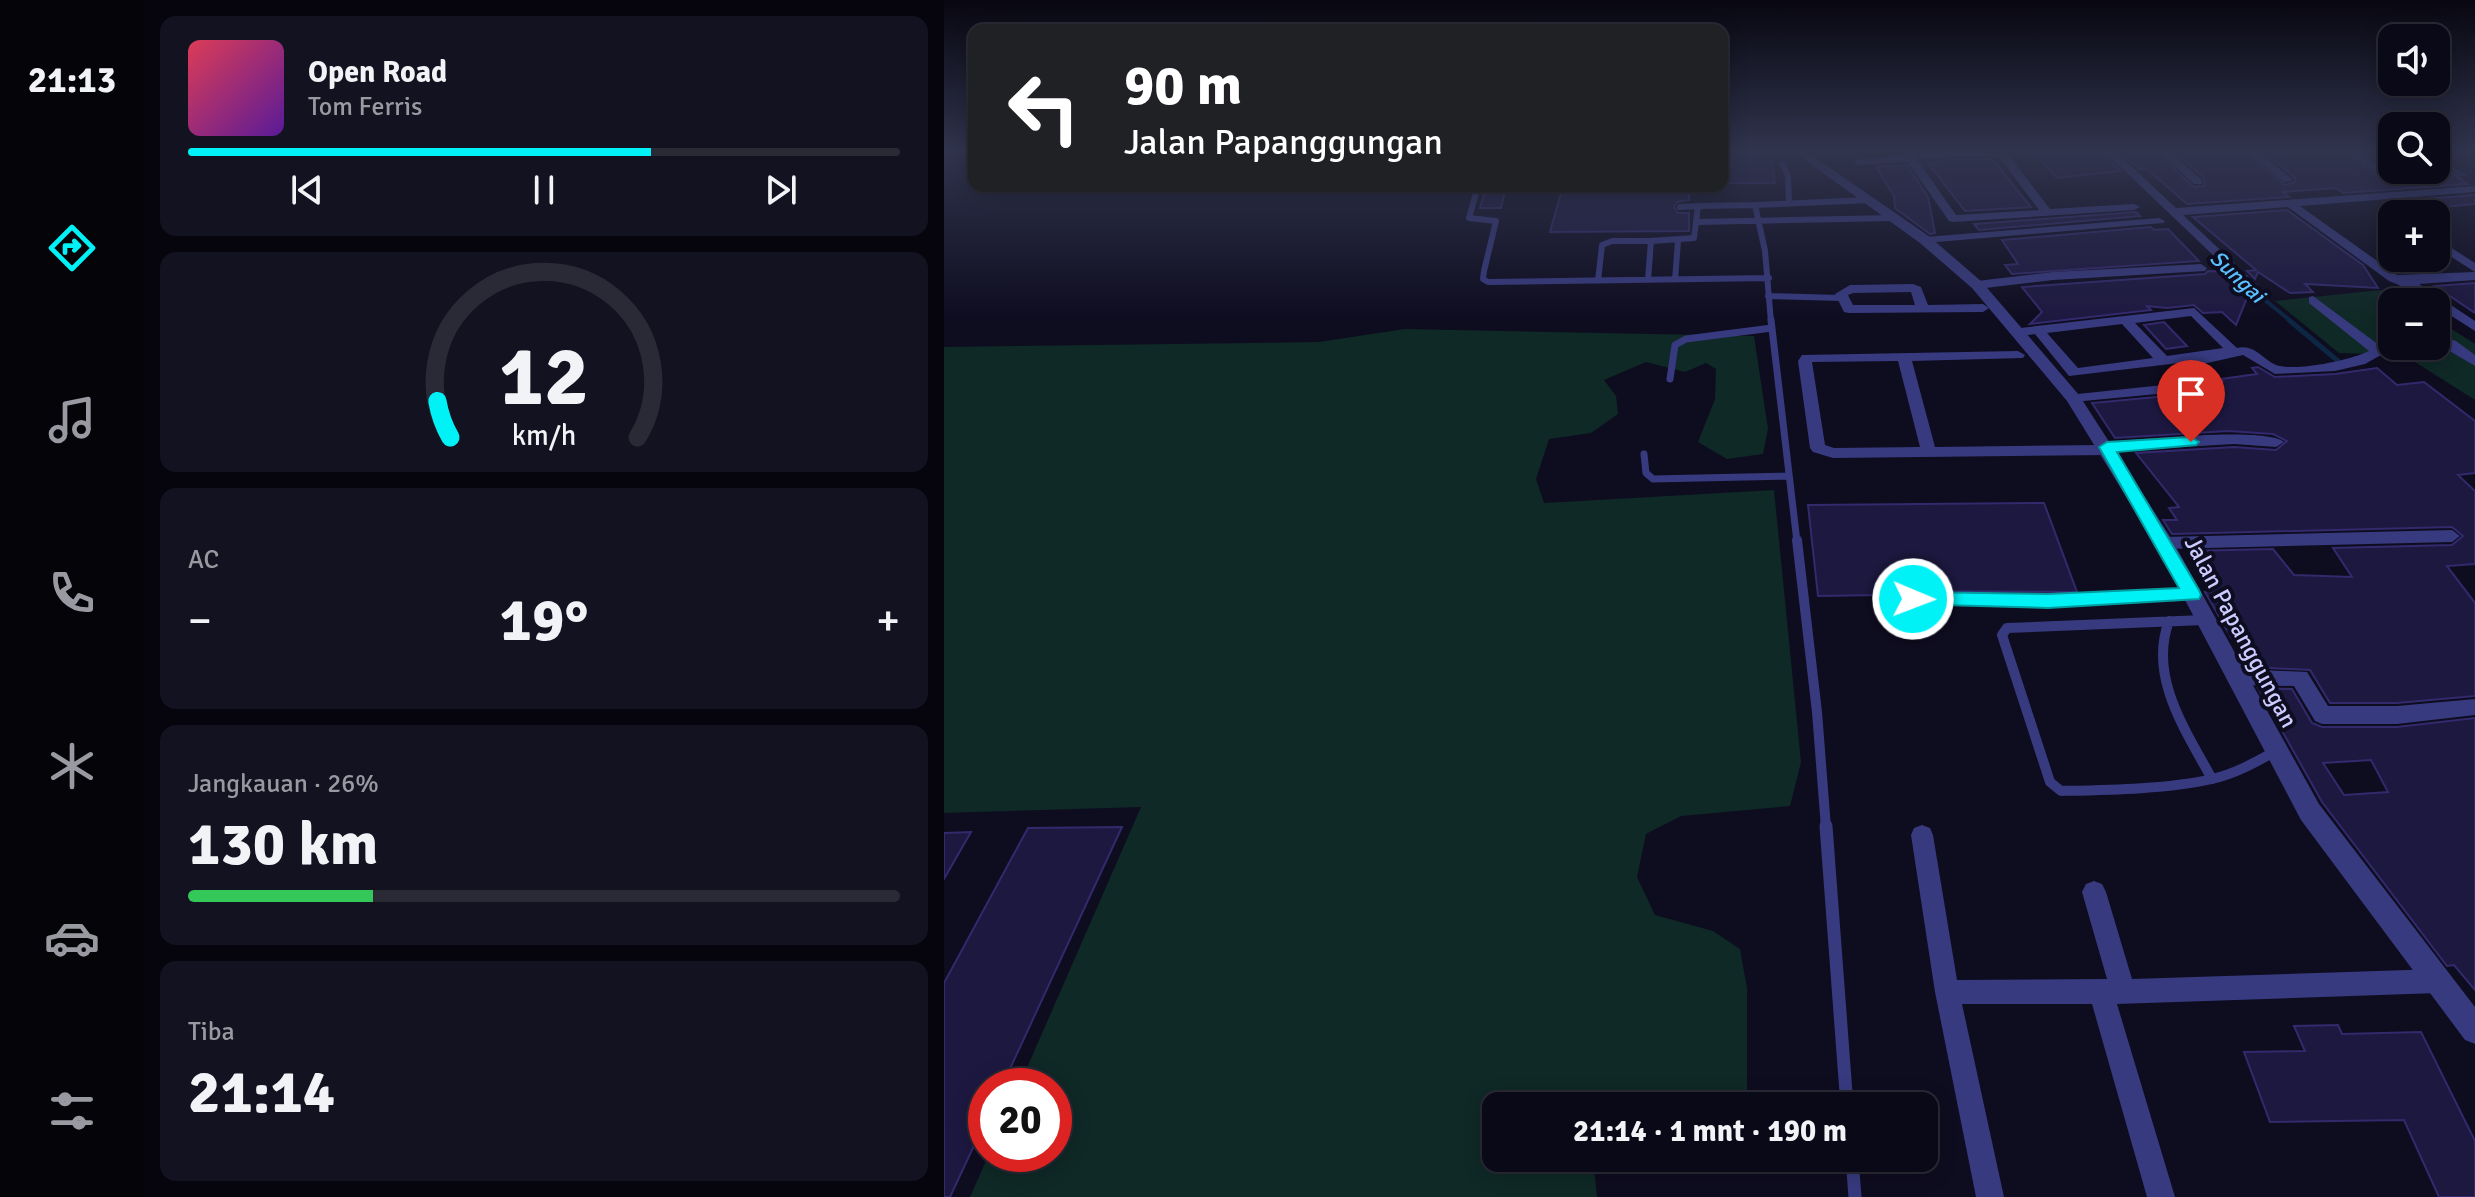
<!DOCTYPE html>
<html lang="id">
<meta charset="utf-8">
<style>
body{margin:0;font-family:Signika,sans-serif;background:#131220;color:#f1f3f6;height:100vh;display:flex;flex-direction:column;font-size:30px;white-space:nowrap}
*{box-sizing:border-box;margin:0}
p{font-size:26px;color:#999aa1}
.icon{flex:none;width:44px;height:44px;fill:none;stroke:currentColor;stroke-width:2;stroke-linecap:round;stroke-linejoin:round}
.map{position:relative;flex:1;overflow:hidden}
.drawer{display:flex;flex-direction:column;gap:16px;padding:16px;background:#06050d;width:800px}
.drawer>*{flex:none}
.hud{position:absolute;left:24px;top:24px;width:760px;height:168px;border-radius:16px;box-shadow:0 4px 20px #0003,0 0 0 2px #2a2a36;background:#202124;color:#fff;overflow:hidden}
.buttons{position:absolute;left:1434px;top:24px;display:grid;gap:16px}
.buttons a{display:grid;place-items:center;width:72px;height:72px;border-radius:16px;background:#0a0917;box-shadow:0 4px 20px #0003,0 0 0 2px #2a2a36;font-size:40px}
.speed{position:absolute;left:24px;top:1068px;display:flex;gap:16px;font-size:40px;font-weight:700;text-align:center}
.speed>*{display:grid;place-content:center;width:104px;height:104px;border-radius:50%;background:#0a0917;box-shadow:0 4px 20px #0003,0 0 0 2px #2a2a36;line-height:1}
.speed .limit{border:12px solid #d22;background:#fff;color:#111}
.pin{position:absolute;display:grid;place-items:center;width:68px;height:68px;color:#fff;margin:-82px -34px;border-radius:50% 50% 50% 0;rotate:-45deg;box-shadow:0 0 8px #0007}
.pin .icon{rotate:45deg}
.me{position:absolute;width:88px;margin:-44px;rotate:91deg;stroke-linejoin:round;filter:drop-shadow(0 0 6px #0008)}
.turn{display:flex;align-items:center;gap:28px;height:168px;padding:0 24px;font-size:36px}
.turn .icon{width:104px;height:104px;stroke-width:2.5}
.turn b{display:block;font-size:56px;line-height:68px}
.big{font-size:60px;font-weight:700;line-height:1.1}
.drawer .card{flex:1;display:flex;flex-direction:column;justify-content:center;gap:12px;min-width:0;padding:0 28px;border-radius:16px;background:#131220}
.drawer .dial{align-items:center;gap:0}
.dial svg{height:208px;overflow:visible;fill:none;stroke:#2a2a36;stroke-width:7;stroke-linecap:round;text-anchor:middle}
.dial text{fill:#f1f3f6;stroke:none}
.song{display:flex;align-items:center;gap:24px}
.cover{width:96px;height:96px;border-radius:12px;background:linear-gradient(135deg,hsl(350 70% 55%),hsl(270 70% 35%))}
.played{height:8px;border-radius:4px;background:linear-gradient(90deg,#00f2f6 65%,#2a2a36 65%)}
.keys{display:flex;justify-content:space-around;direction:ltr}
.heat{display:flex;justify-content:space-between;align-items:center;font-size:44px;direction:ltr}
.charge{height:12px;border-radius:6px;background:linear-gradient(90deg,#34c759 26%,#2a2a36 0)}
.trip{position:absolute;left:538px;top:1092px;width:456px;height:80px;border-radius:16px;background:#0a0917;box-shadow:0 4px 20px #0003,0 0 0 2px #2a2a36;font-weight:700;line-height:80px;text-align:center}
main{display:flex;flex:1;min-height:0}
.tabs{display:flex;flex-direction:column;width:144px;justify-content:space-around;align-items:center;background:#040409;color:#999aa1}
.tabs .icon{width:56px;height:56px}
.tabs .active{color:#00f2f6}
.tabs b{font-size:36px;color:#f1f3f6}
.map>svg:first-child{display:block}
</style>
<main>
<nav class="tabs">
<b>21:13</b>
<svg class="icon active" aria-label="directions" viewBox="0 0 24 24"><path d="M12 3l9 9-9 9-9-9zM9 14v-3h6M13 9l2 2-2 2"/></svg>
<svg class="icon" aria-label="music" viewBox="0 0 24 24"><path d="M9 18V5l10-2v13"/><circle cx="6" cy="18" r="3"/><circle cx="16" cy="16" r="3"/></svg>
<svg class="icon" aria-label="phone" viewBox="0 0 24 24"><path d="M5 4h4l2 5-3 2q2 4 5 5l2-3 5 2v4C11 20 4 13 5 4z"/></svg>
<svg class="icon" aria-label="climate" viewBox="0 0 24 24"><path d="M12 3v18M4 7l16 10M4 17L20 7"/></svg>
<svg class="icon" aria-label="car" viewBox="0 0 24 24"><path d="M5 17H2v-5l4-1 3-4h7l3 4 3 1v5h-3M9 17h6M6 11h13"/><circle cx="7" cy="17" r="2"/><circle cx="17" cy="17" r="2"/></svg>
<svg class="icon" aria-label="filters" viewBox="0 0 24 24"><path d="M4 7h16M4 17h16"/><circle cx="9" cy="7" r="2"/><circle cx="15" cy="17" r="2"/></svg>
</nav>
<section class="drawer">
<div class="card">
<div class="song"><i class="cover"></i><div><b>Open Road</b><p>Tom Ferris</p></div></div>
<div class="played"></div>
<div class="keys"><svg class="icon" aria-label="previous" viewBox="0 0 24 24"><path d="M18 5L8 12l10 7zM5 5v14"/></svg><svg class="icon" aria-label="pause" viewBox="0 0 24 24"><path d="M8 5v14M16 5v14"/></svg><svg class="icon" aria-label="next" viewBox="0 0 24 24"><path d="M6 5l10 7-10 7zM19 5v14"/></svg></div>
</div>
<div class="card dial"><svg viewBox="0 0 100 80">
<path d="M14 69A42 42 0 1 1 86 69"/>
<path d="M14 69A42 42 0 0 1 9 55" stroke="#00f2f6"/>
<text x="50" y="56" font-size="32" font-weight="700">12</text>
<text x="50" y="72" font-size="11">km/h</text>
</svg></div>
<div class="card"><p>AC</p>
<div class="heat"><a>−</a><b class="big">19°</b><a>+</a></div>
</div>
<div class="card"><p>Jangkauan · 26%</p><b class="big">130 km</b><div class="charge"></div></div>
<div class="card"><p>Tiba</p><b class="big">21:14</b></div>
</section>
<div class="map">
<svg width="1531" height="1197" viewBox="0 0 1531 1197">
<rect width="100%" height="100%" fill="#0e0c1f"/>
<path fill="#0f2926" d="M1447 289 1467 302H1448V346H1492V319L1531 344V400L1460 355 1395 353 1331 301Z
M461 329 810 336 824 429 819 454 783 459 754 442 771 399 772 369 762 363 741 372 702 362 660 380 672 396 674 414 647 433 605 439 592 479 600 503 830 490 857 762 846 806 737 816 702 834 693 877 711 915 769 931 796 949 803 988V1106H552V1158H649L653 1197H26L45 1154H110V1086H75L197 807 0 813V347L375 342Z"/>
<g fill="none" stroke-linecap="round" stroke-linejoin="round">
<path stroke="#0c2644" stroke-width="4" d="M1311 292 1348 322"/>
<path stroke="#0c2644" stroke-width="5" d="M1345 320 1394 361"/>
</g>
<path fill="#1d1840" stroke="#322a6c" stroke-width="2" fill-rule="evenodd" d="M778 152H826L831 183H778Z
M1089 152H1158L1177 171 1113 178Z
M1176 152H1212L1250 187 1260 186V178L1231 152H1301L1341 185 1351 182V178L1320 152H1400L1438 179 1449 173 1420 152H1448V170H1492V158L1520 175H1511L1524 184 1399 193 1392 188 1339 192 1345 197 1243 204 1203 169H1195Z
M1048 159 1087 207 1021 211 985 164 1002 160Z
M963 165 984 197 991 233 986 234 951 208 950 196 932 167Z
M542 186H562L557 208H536Z
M619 186H745V200L733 202 730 207 734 213H745V231L606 232Z
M1531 195V204L1456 211 1443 202Z
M1343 210 1419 265 1434 288 1361 284 1369 292 1346 293 1314 272 1311 279 1303 271 1312 270 1249 217Z
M1192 212 1196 216 1035 230 1030 224Z
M1207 227 1210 230 1224 229 1255 261 1068 274 1061 265 1074 264 1058 240Z
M1264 271 1283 272 1305 293 1292 325 1278 312 1259 313 1250 305 1223 308 1203 306 1207 310 1086 324 1098 312 1078 287 1261 274Z
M1531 283V313L1491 286Z
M1220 322 1243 346 1222 349 1200 325Z
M1314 367 1331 377 1391 374 1433 368 1453 385 1480 382 1531 421V473L1514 475 1531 491V564L1503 566 1531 603V696L1453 703H1386L1366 670 1307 667 1292 639H1288L1261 592H1267L1245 551 1329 549 1350 575 1408 577 1389 548 1508 545 1519 536 1508 527 1228 534 1219 520H1233L1225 508 1235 507 1192 453 1290 447 1332 450 1343 441 1329 434 1284 431 1171 438 1148 403 1255 393 1261 388H1273L1268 383 1279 381 1277 379 1313 374 1308 368Z
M1100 503 1133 592 942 591 935 595 874 596 864 505Z
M1314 688 1348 689 1368 723 1378 727H1453L1531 718V990L1510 965 1503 966 1378 802ZM1427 760 1444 792 1400 795 1379 763Z
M178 827 58 1086H42V1120L6 1197H0V983L84 828Z
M27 832 0 879V833Z
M1394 1025 1398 1034 1477 1032 1531 1141V1197H1495L1460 1120 1326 1122 1300 1052 1361 1051 1350 1026Z"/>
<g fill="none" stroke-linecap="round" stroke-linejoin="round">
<path stroke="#373a7f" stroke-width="6" d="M839 164 844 176 845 203
M534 186 525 218 552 221 540 271 539 279 544 282 825 278
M736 207 754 206
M753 222 950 218
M704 280 707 241 750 238 754 206 811 205
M731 280 734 241
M654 281 658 245 668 241H707
M824 296 897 298
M827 322 821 251 811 205 925 200"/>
<path stroke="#373a7f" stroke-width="7" d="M827 320 853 542
M726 379 731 345 742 339 828 328
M700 454 702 473 709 479 845 476"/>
<path stroke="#373a7f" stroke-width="10" d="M853 540 873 712 882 828
M942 599 1104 601 1248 595
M1260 620 1063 628 1058 635 1106 782 1117 791C1162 790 1226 789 1268 779 1291 774 1312 762 1332 751
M1225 621C1204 677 1242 731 1268 779"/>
<path stroke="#373a7f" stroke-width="13" d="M882 826 903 1106
M908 1158 911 1197"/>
<path fill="#373a7f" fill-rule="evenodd" d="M965 152 1064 154 1106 209 1190 204 1196 207 1190 210 1009 222 1005 221 964 162 914 165 909 162 914 159 961 156ZM1049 156 1056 158 1095 210 1012 215 972 158Z
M1161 152H1172L1232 208 1531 186V192L1356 206 1453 275 1531 272V280L1475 284 1531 321V331L1492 306V302C1477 301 1461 286 1445 281L1344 207 1239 215 1323 294 1313 297Z
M1215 152H1226L1258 180V184H1250Z
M1304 152H1315L1349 180 1340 182Z
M1403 152H1415L1446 174 1437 176Z
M1215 218 1221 221 1219 223 981 243 975 240 981 237Z
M1492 238 1531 263V272L1492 247Z
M1257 264 1263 268 1261 271 1109 280 1033 289 1027 285 1033 281 1109 272Z
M969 284 977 287 984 305 1039 304 1045 308 1039 312 905 313 900 312 891 294 906 285ZM967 292 971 305H909L904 295 909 293Z
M1369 296 1435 345 1448 340V346H1453L1421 364 1391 371 1331 374 1299 355 1250 366 1263 383 1255 390 1129 402 1122 398 1124 395 1248 382 1235 363 1125 376 1091 334 1076 336 1069 332 1076 328 1250 308 1293 348C1311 344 1318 359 1332 365 1351 372 1407 360 1425 351L1365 303V297ZM1247 316 1279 348 1223 356 1191 323ZM1178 324 1209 358 1134 368 1103 333Z
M1492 334 1512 341 1531 355V366L1492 343Z
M1074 351 1081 355 1079 358 968 361 991 447 1157 445 1163 442C1193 440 1322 426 1340 442L1332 447 1290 444 1172 451 1165 455 889 458 869 452 866 448 854 361 858 355ZM954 361 976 447 890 448 881 445 868 362Z
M1508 530 1516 536 1508 542 1220 549 1211 543 1220 537Z
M1292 669 1363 672 1384 706H1453L1531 699V715L1453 724H1378L1371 721 1350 686 1292 685 1285 683 1282 677 1285 671Z
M978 825 986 828 989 835 1013 980 1163 979 1138 892 1142 884 1150 881 1158 884 1162 892 1188 979 1494 969 1503 972 1506 981 1503 990 1494 993 1173 1004 1231 1197H1203L1148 1004H1018L1060 1197H1032L991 992 967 835 970 828Z"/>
<path fill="#373a7f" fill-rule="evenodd" d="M850 152H863L986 237 1038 282 1135 395 1227 538 1375 804 1531 1007V1044L1521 1040 1357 820 1212 545 1123 401 1028 288 976 243Z"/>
</g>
<linearGradient id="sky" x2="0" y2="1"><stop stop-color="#080711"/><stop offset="0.47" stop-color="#30344d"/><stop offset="1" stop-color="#30344d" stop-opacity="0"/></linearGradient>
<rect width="1531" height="320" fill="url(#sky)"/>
<path fill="#00f2f6" stroke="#009da0" stroke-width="2" d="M1247 437 1255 442 1252 445 1173 452 1255 590 1257 595 1255 599 1104 608 962 604 959 599 969 592 1104 594 1235 588 1155 447 1163 442Z"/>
<g text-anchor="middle" stroke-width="8" stroke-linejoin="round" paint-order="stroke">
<g font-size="22" font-style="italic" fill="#59c0ff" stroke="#0e0c1f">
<text transform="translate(1294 276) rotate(43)" y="8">Sungai</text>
</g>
<g font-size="24" fill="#cccbff" stroke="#0e0c1f">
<text transform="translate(1297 632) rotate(62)" y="8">Jalan Papanggungan</text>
</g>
</g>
</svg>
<div class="buttons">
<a><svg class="icon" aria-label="sound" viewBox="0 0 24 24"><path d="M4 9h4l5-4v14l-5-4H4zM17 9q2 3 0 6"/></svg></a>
<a><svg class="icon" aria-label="search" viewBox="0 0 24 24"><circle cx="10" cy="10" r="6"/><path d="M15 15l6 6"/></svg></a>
<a>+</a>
<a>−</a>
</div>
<div class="speed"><div class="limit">20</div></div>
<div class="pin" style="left:1247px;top:442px;background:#d93025"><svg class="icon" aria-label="arrive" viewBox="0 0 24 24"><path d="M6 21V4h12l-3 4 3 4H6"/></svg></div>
<svg class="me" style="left:969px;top:599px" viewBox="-20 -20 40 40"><circle r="17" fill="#00f2f6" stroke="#fff" stroke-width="3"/><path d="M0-11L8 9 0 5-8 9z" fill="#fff"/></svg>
<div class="trip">21:14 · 1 mnt · 190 m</div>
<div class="hud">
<div class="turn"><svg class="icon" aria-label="left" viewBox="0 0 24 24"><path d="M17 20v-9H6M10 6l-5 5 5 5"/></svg><div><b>90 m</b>Jalan Papanggungan</div></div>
</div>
</div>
</main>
